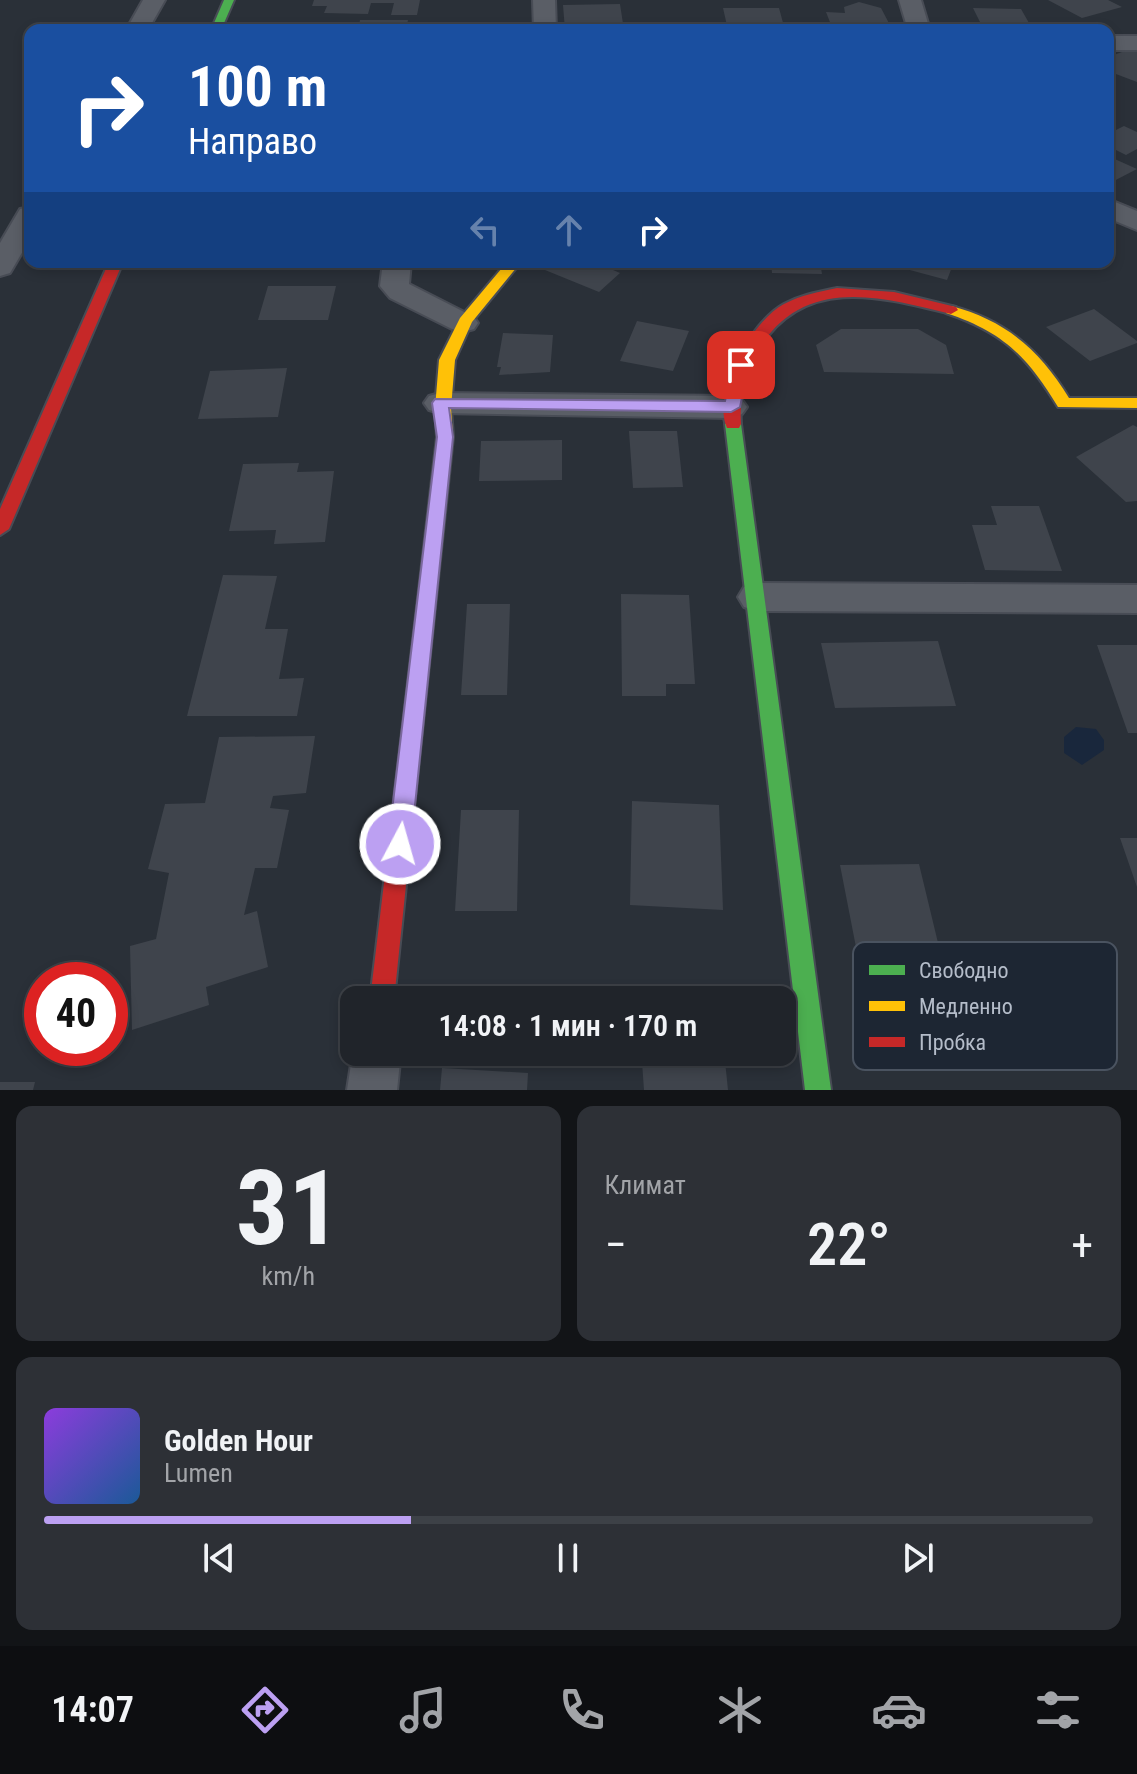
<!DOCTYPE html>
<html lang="ru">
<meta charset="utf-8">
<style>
body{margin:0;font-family:"Roboto Condensed",sans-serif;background:#2d3036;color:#f1f3f6;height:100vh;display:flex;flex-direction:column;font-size:30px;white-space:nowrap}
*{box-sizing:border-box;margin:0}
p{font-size:26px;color:#a2a4a8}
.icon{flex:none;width:44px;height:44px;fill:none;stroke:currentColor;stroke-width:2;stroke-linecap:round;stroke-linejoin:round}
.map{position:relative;height:1090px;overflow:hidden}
.sheet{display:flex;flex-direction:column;gap:16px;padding:16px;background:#121417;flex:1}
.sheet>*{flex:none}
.hud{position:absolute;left:24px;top:24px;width:1090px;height:244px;border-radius:16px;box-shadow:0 4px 12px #0003,0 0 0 2px #3d4147;background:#1a4fa0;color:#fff;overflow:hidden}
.speed{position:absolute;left:24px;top:962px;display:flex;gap:16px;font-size:40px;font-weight:700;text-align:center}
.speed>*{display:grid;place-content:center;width:104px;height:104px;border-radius:50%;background:#20242a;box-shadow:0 4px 12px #0003,0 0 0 2px #3d4147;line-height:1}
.speed .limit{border:12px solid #d22;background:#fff;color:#111}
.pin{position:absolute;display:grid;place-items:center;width:68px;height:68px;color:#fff;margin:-34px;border-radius:16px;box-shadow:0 4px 12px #0006}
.me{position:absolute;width:88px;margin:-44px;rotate:6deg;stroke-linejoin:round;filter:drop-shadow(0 0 6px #0008)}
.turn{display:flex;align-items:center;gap:28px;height:168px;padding:0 32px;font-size:36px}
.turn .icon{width:104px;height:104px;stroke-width:2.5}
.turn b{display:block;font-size:56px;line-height:68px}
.lanes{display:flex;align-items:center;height:76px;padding:0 32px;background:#0003;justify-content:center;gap:40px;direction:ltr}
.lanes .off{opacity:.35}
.big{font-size:60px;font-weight:600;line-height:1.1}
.sheet .card{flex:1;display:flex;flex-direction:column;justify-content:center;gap:12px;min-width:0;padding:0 28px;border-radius:16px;background:#2d3036}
.sheet .dial{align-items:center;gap:0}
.dial b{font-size:104px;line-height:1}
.song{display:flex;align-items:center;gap:24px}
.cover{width:96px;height:96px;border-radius:12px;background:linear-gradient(135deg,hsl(270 70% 55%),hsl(210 70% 35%))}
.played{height:8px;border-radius:4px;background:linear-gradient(90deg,#bca0f2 35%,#3d4147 35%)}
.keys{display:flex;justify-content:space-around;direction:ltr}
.heat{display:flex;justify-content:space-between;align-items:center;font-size:44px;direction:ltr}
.sheet .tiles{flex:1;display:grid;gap:16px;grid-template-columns:1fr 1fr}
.card:last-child{grid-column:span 2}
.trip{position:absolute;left:340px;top:986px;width:456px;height:80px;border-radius:16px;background:#20242a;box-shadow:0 4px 12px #0003,0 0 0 2px #3d4147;font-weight:600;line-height:80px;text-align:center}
.dock{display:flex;height:128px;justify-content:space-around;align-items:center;background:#0d0e11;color:#a2a4a8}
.dock .icon{width:56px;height:56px}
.dock .on{color:#bca0f2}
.dock b{font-size:36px;color:#f1f3f6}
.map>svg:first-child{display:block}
</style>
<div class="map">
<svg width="1137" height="1090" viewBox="0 0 1137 1090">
<rect width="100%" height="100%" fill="#2a3038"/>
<path fill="#19273c" d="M1076 727 1096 729 1104 740V750L1082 765 1064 753V737Z"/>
<path fill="#3f444c" d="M314 0H420L417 15H391L394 3H371L368 14 324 13 327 6H312Z
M1048 0H1108L1122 7 1082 18Z
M859 2 881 8 892 29 833 30 826 12 845 13 844 7Z
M620 4 624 30H565L563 5Z
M723 8H779L785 30H728Z
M973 8 1021 9 1033 30H984Z
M360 20H408L406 30H358Z
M479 26H514V30H479Z
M1125 51 1137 52V82L1108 71V57Z
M1124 126 1137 132V149L1126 155 1108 146V134Z
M1108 156 1137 169 1108 184Z
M555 262H612L606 267 620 273 599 292 545 270Z
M771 262H820L822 274 772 273Z
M880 262H954L947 280Z
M268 286H336L328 320H258Z
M1094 309 1137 341V343L1090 361 1046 327Z
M637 321 689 331 673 371 620 361Z
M841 329H918L946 345 954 374 824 372 816 345Z
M503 333 553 335 550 372 499 375 501 367H497Z
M287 368 278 417 198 419 210 371Z
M1133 425 1137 427V501L1126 502 1076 457Z
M629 431H677L683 487 633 488Z
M562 440V480L479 481 481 441Z
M299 463 297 472 334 471 325 542 274 544 276 530 229 531 243 464Z
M991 506H1039L1062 571 985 570 972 525H997Z
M223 575 277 576 265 629H288L279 679 304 678 297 716H187Z
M621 594 689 595 695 684H666V696H622Z
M467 604H510L507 695H461Z
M938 641 956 706 835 708 821 643Z
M1097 645H1137V733H1128Z
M315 736 306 793 273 796 270 808 289 810 277 868H255L244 915 257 911 268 967 206 987 209 1005 132 1030 130 946 156 939 169 873 148 869 165 804 205 803 219 737Z
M632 801 719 805 723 910 630 905Z
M461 810H519L517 911H455Z
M1120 838H1137V887Z
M919 864 946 976 862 978 840 865Z
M725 1061 728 1090H644L642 1062Z
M442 1068 528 1073 527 1090H440Z
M0 1082H35L33 1090H0Z"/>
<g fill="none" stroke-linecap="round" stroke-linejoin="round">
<defs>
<path id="street" d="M143 0H165L148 30H126Z
M533 0H555L556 30H534Z
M899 0H921L930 30H908Z
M1108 36H1137V50H1108Z
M1108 199 1137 211V230L1108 218Z
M30 207V239L10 273 0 276V243L20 209Z
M383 262H411L409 284 474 317 478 323 474 329 463 332 452 329 390 298 380 286Z
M440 393 731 396 742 400 747 407 742 414 731 418 440 413 429 410 424 403 429 396Z
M757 583 1137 585V613L757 611 744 607 738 597 744 587Z
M354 1045V1052H401L397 1090H347Z"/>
<path id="fast" d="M224 0H234L221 30H211Z
M733 419 741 424 831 1090H805L725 424Z"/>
<path id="slow" d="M507 262H521L472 322 455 360 451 408 453 437 435 607 433 612H419L417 607 437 437 435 408 439 360 460 318Z
M951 306C1005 320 1040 350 1069 398H1137V408L1058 407C1027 356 1003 332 946 313V307Z"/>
<path id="jam" d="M109 262H123L9 529 0 535V509Z
M837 288 894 292 956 307 958 310 951 314C882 297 806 275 760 347 746 369 739 397 741 424L739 428H727C711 393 752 321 784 304 801 295 818 292 837 288Z
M426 600 433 602 435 607 394 1000H370L417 607 419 602Z"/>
</defs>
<use href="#street" stroke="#484c55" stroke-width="4"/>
<use href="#fast" stroke="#484c55" stroke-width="4"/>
<use href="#slow" stroke="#484c55" stroke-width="4"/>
<use href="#jam" stroke="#484c55" stroke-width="4"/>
<use href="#street" fill="#5a5e66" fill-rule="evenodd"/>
<use href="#fast" fill="#4caf50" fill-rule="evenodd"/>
<use href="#slow" fill="#ffc107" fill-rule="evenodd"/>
<use href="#jam" fill="#c62828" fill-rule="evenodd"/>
</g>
<path fill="#bca0f2" stroke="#7a689d" stroke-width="2" d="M741 360 749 365 740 407 731 412 449 408 453 437 411 844 408 851 400 854 392 851 388 844 437 437 432 403 435 399 725 401 733 365Z"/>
<rect x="853" y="942" width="264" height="128" rx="12" fill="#1d2633" stroke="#4a5360" stroke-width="2"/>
<rect x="869" y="965" width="36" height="10" fill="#4caf50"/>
<rect x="869" y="1001" width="36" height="10" fill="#ffc107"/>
<rect x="869" y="1037" width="36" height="10" fill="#c62828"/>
<g font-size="22" fill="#b4bcc9">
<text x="919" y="978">Свободно</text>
<text x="919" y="1014">Медленно</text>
<text x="919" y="1050">Пробка</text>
</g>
</svg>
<div class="speed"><div class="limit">40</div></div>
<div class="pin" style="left:741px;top:365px;background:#d93025"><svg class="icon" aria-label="arrive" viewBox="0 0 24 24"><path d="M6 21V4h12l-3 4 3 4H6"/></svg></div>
<svg class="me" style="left:400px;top:844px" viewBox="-20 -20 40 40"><circle r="17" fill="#bca0f2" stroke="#fff" stroke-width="3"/><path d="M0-11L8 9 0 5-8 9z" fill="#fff"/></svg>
<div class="trip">14:08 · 1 мин · 170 m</div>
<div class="hud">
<div class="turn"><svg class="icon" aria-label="right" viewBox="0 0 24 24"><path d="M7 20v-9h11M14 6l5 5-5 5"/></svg><div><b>100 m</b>Направо</div></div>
<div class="lanes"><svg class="icon off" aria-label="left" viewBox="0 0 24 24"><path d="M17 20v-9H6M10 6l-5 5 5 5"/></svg><svg class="icon off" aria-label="ahead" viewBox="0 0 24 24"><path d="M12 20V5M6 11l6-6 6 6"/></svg><svg class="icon" aria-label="right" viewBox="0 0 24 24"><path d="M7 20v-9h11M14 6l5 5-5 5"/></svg></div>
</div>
</div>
<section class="sheet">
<div class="tiles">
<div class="card dial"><b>31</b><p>km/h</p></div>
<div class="card"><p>Климат</p>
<div class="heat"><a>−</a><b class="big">22°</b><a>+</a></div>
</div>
<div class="card">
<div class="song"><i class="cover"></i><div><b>Golden Hour</b><p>Lumen</p></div></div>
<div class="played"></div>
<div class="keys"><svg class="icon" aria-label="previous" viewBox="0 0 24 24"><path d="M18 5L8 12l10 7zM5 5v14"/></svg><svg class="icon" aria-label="pause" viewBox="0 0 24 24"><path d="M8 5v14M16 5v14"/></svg><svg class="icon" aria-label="next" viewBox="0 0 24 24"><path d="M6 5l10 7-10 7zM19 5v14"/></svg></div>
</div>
</div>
</section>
<nav class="dock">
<b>14:07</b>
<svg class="icon on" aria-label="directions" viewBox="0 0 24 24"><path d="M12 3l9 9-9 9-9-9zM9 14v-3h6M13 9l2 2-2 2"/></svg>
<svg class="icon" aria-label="music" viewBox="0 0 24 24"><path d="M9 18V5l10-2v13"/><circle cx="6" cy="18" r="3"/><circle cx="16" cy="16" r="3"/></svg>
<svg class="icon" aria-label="phone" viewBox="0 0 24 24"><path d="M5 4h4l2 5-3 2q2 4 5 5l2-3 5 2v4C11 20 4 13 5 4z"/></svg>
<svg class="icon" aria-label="climate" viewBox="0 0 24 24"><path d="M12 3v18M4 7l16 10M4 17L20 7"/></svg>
<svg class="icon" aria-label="car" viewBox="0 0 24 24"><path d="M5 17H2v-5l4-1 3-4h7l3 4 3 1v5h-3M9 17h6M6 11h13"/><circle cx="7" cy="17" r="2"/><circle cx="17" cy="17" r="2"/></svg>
<svg class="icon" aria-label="filters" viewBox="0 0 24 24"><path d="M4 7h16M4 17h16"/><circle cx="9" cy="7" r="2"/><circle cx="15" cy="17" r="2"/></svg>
</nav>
